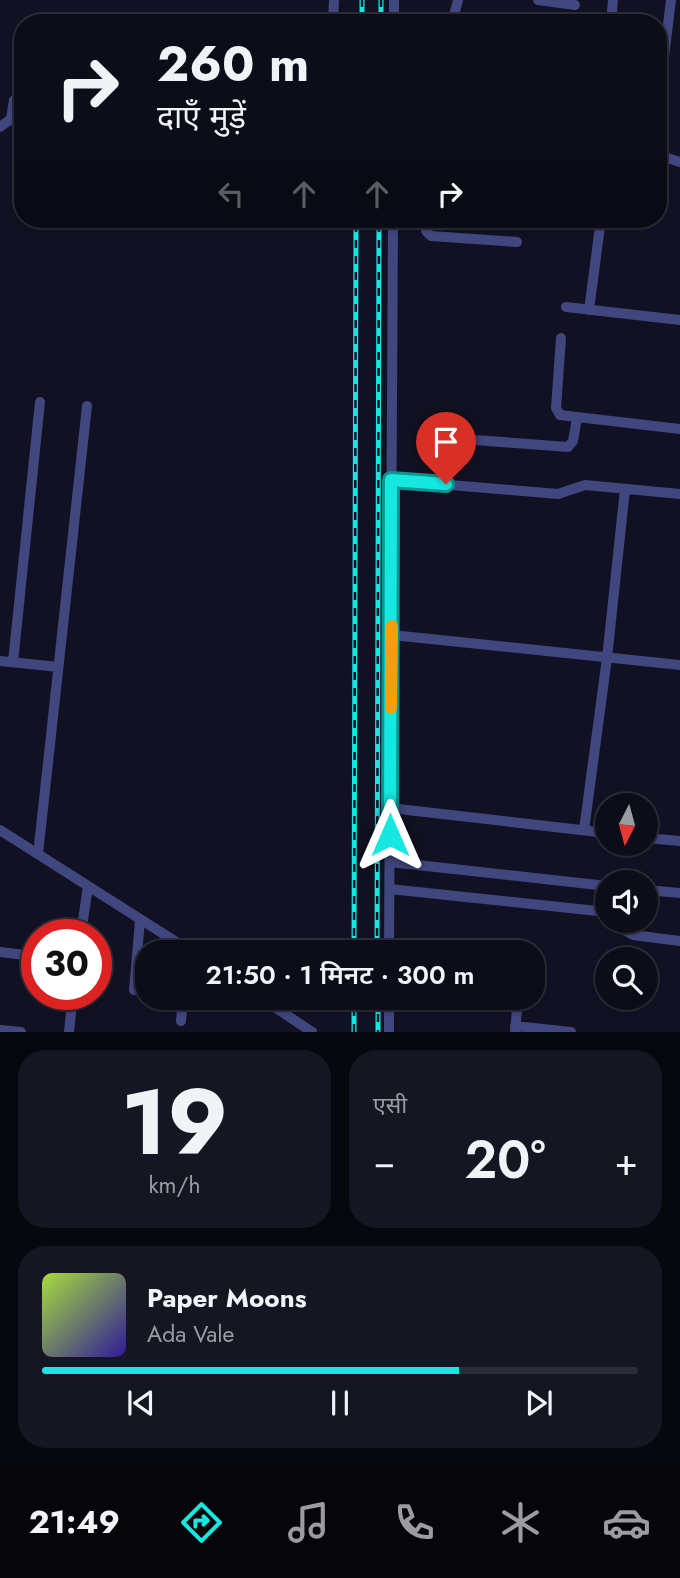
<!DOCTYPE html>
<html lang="hi">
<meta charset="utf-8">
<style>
body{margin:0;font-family:Jost,"Noto Sans Devanagari",sans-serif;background:#161623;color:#f1f3f6;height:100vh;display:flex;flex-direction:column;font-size:26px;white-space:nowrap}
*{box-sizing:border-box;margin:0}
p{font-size:23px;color:#9a9ca2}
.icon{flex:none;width:38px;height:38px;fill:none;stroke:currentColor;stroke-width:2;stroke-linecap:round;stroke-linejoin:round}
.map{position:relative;height:1032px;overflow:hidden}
.side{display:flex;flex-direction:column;gap:18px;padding:18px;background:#07070e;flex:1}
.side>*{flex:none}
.banner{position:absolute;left:14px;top:14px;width:653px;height:214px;border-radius:28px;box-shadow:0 2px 5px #0004,0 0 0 2px #2d2d39;background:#0d0d1a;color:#f1f3f6;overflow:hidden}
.needle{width:46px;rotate:186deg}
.fabs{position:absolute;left:595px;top:793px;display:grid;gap:14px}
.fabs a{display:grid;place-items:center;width:63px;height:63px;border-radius:50%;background:#0d0d1a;box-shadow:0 2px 5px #0004,0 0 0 2px #2d2d39;font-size:35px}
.speed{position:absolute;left:21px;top:919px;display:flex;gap:14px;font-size:35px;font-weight:700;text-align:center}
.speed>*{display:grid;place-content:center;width:91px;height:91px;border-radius:50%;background:#0d0d1a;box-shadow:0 2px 5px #0004,0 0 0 2px #2d2d39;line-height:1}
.speed .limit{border:10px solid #d22;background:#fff;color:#111}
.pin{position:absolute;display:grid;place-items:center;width:60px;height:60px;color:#fff;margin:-72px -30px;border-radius:50% 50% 50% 0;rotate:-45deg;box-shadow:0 0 7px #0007}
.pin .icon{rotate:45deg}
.me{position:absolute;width:77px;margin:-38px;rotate:0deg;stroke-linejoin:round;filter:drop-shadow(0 0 5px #0008)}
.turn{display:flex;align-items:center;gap:24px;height:147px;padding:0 28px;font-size:32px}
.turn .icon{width:91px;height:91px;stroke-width:2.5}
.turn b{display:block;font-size:49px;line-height:60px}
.lanes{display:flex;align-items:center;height:66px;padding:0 28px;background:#0003;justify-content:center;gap:35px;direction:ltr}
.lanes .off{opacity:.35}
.big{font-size:52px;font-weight:600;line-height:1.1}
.side .card{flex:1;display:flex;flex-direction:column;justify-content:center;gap:10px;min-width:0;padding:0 24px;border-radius:28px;background:#161623}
.side .dial{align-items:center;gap:0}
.dial b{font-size:91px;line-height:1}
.song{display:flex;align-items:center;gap:21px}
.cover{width:84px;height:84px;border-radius:10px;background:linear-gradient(135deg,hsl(80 70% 55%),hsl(250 70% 35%))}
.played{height:7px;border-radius:4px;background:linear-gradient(90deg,#16e8e1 70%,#2d2d39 70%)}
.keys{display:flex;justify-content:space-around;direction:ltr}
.heat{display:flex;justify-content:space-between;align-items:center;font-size:38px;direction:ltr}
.side .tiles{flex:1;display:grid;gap:18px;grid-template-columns:1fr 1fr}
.card:last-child{grid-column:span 2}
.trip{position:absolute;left:135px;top:940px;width:410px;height:70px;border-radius:28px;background:#0d0d1a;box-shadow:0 2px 5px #0004,0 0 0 2px #2d2d39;font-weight:600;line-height:70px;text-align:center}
.dock{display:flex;height:112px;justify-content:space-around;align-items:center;background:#05050a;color:#9a9ca2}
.dock .icon{width:49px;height:49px}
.dock .active{color:#16e8e1}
.dock b{font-size:32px;color:#f1f3f6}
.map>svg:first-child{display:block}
</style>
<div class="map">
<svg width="680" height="1032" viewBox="0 0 680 1032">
<rect width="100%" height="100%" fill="#111123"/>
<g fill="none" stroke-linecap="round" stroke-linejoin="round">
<path stroke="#40467e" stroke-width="10" d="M394 0V23
M538 0 575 5
M333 23 334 0
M452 23 458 0
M611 23 613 0
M658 106 671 0
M0 127 11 119 14 100
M658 155 680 162
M426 219V231L431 236 517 242
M566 307 680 320
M589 310 601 219
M561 338 556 408 560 415 680 429
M435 434 475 440 568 447 573 441 577 418
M391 480 558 494 585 485 680 494
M392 635 680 665
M0 661 58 667
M13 662 40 402
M390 808 607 833
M0 830 192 952
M584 830 607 658 625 489
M646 838 680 841
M38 854 87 406
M390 862 607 886
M390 889 607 912
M646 890 680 893
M623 920 624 930 633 935 680 941
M81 934 88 886
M0 952 33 956
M389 952 393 219
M134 990 140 920
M261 998 312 1032
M389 998V1032
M181 1021 183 998
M515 1026 571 1032
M0 1030 21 1032
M69 1032 73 994
M515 1032 518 998"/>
<defs>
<path id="rail" d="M362 23V0
M381 23V0
M354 952 356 219
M377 952 379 219
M378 998V1032
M354 1032V998"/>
</defs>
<use href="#rail" stroke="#16e8e1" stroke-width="5"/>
<use href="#rail" stroke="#111123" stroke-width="2.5" stroke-dasharray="8" stroke-linecap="butt"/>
</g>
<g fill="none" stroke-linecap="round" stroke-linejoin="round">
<defs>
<path id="route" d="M390 835 391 480 446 484"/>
</defs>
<use href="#route" stroke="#0e9792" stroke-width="18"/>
<use href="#route" stroke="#16e8e1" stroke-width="12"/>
<path stroke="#f59e0b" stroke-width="12" d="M391 708 392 626"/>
</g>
</svg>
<div class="fabs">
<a><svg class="needle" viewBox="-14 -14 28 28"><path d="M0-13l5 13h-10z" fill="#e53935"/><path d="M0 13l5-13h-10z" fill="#9a9ca2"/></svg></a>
<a><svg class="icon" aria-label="sound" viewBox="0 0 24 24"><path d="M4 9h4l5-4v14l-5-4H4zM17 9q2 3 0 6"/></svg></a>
<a><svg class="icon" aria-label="search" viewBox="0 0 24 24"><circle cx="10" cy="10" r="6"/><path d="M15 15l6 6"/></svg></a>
</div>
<div class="speed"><div class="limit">30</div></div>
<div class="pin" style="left:446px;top:484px;background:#d93025"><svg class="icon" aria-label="arrive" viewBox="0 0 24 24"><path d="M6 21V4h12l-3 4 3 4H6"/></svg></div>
<svg class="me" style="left:390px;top:835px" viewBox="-20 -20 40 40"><path d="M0-17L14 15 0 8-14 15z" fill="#16e8e1" stroke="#fff" stroke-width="4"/></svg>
<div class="trip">21:50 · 1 मिनट · 300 m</div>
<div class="banner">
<div class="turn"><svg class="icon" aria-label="right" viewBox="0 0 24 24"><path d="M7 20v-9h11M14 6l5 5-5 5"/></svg><div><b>260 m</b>दाएँ मुड़ें</div></div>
<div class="lanes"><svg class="icon off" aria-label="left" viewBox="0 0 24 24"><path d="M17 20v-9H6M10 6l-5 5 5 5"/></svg><svg class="icon off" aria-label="ahead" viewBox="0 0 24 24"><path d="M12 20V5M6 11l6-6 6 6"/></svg><svg class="icon off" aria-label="ahead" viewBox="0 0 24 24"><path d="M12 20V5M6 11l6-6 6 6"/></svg><svg class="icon" aria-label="right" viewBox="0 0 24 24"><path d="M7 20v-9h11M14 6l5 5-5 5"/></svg></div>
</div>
</div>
<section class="side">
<div class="tiles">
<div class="card dial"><b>19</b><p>km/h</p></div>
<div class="card"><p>एसी</p>
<div class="heat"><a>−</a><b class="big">20°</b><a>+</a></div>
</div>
<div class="card">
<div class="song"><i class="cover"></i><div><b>Paper Moons</b><p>Ada Vale</p></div></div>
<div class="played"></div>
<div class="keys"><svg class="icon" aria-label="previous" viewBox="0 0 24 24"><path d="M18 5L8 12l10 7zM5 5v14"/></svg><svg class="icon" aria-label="pause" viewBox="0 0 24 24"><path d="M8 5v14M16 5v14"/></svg><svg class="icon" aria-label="next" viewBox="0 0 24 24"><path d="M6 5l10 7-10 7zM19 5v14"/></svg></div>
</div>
</div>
</section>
<nav class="dock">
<b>21:49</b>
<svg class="icon active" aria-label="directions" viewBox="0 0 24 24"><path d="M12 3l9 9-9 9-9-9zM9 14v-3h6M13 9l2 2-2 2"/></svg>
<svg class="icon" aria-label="music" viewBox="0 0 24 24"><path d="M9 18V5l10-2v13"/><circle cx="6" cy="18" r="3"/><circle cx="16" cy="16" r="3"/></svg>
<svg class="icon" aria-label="phone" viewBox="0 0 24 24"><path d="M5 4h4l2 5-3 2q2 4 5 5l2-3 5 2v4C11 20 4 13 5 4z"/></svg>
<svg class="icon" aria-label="climate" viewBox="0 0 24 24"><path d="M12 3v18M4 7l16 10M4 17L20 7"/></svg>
<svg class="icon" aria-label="car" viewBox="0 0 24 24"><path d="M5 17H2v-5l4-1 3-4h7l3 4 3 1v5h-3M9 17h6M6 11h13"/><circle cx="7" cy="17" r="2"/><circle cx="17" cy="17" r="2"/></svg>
</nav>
